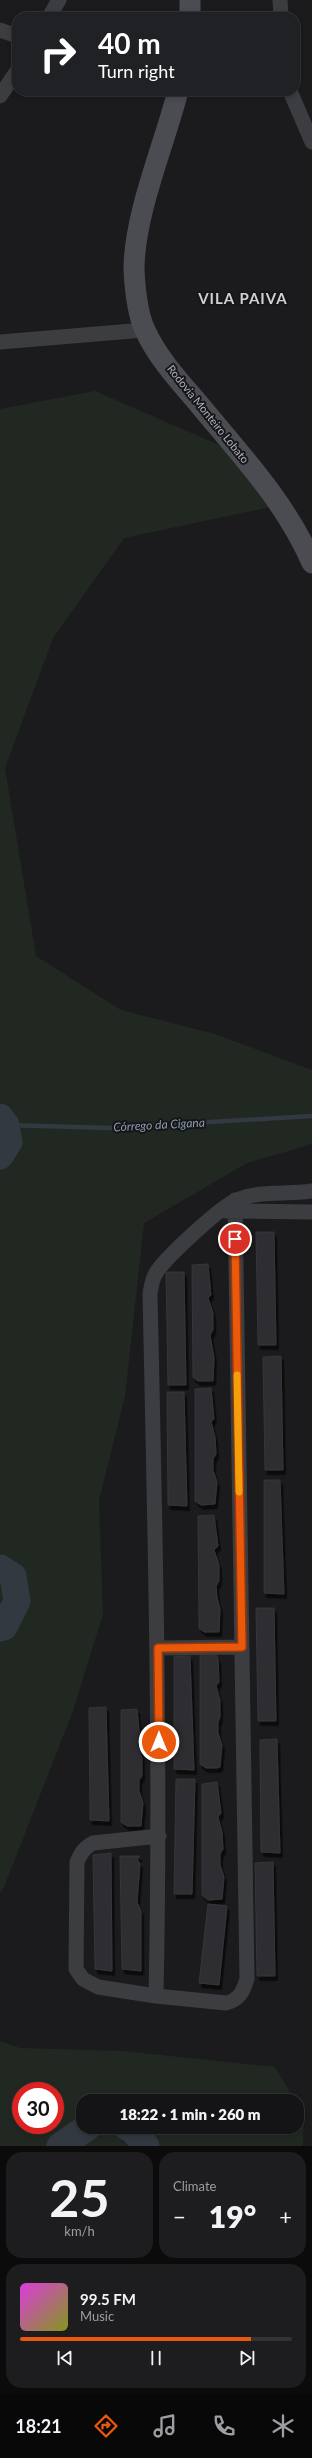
<!DOCTYPE html>
<meta charset="utf-8">
<style>
body{margin:0;font-family:Lato,sans-serif;background:#1d1d1f;color:#f1f3f6;height:100vh;display:flex;flex-direction:column;font-size:15px;white-space:nowrap}
*{box-sizing:border-box;margin:0}
p{font-size:13px;color:#9d9ea1}
.icon{flex:none;width:22px;height:22px;fill:none;stroke:currentColor;stroke-width:2;stroke-linecap:round;stroke-linejoin:round}
.map{position:relative;height:2146px;overflow:hidden}
.details{display:flex;flex-direction:column;gap:6px;padding:6px;background:#0b0b0c;flex:1}
.details>*{flex:none}
.top-card{position:absolute;left:12px;top:12px;width:288px;height:84px;border-radius:16px;box-shadow:0 2px 6px #0003,0 0 0 1px #333335;background:#202124;color:#fff;overflow:hidden}
.speed{position:absolute;left:12px;top:2082px;display:flex;gap:8px;font-size:20px;font-weight:700;text-align:center}
.speed>*{display:grid;place-content:center;width:52px;height:52px;border-radius:50%;background:#141416;box-shadow:0 2px 6px #0003,0 0 0 1px #333335;line-height:1}
.speed .limit{border:6px solid #d22;background:#fff;color:#111}
.pin{position:absolute;display:grid;place-items:center;width:34px;height:34px;color:#fff;margin:-17px;border:2px solid #fff;border-radius:50%;box-shadow:0 1px 4px #0007}
.me{position:absolute;width:44px;margin:-22px;rotate:0deg;stroke-linejoin:round;filter:drop-shadow(0 0 3px #0008)}
.turn{display:flex;align-items:center;gap:14px;height:84px;padding:0 20px;font-size:18px}
.turn .icon{width:52px;height:52px;stroke-width:2.5}
.turn b{display:block;font-size:28px;line-height:34px}
.big{font-size:30px;font-weight:800;line-height:1.1}
.details .tile{flex:1;display:flex;flex-direction:column;justify-content:center;gap:6px;min-width:0;padding:0 14px;border-radius:16px;background:#1d1d1f}
.details .dial{align-items:center;gap:0}
.dial b{font-size:52px;line-height:1}
.song{display:flex;align-items:center;gap:12px}
.cover{width:48px;height:48px;border-radius:6px;background:linear-gradient(135deg,hsl(300 70% 55%),hsl(70 70% 35%))}
.played{height:4px;border-radius:2px;background:linear-gradient(90deg,#ea580c 85%,#333335 85%)}
.keys{display:flex;justify-content:space-around;direction:ltr}
.heat{display:flex;justify-content:space-between;align-items:center;font-size:22px;direction:ltr}
.details .tiles{flex:1;display:grid;gap:6px;grid-template-columns:1fr 1fr}
.tile:last-child{grid-column:span 2}
.trip{position:absolute;left:76px;top:2094px;width:228px;height:40px;border-radius:16px;background:#141416;box-shadow:0 2px 6px #0003,0 0 0 1px #333335;font-weight:800;line-height:40px;text-align:center}
.tab-bar{display:flex;height:64px;justify-content:space-around;align-items:center;background:#080809;color:#9d9ea1}
.tab-bar .icon{width:28px;height:28px}
.tab-bar .selected{color:#ea580c}
.tab-bar b{font-size:18px;color:#f1f3f6}
.map>svg:first-child{display:block}
</style>
<div class="map">
<svg width="312" height="2146" viewBox="0 0 312 2146">
<defs>
<filter id="shadow"><feDropShadow dx="2.5" dy="4.5" stdDeviation="0" flood-color="#0009"/></filter>
</defs>
<rect width="100%" height="100%" fill="#1b1b1d"/>
<path fill="#212822" fill-rule="evenodd" d="M95 391 242 455 280 505 124 538 53 638 5 768 36 956 121 1010 215 1034 312 1070V1144L247 1163 144 1223 125 1396 99 1500 103 1614 73 1711 4 1887 0 1893V409Z
M0 2041 20 2048 123 2051 275 2067 295 2101H83V2127H297V2104L304 2115 303 2146H0ZM21 2091H55V2125H21Z"/>
<g fill="none" stroke-linecap="round" stroke-linejoin="round">
<path stroke="#323940" stroke-width="4.5" d="M6 1125 110 1128 312 1116"/>
<path stroke="#323940" stroke-width="27" d="M0 1117 6 1125 9 1142 0 1156
M0 1568 13 1576 17 1601 4 1627 0 1628
M127 2127 132 2129 146 2146
M60 2146 88 2127"/>
</g>
<path fill="#2e2e31" stroke="#353539" filter="url(#shadow)" d="M256 1232H274L276 1345H258Z
M208 1264 211 1295 208 1298 213 1313V1330L210 1335 214 1358 213 1381H198L193 1377 192 1265Z
M166 1272H184L186 1385H168Z
M281 1356 283 1470H265L263 1357Z
M211 1388 214 1419 211 1422 215 1437 216 1454 213 1459V1470L217 1482 215 1504 201 1505 195 1501V1389Z
M167 1392H184L187 1506 168 1505Z
M264 1480H280L284 1594 264 1593Z
M214 1515 218 1546 214 1550 219 1565V1581L216 1586 217 1598 220 1609 219 1632H204L199 1628 198 1516Z
M256 1608H274L276 1721H258Z
M200 1652 216 1655 218 1659 219 1682 216 1686 220 1700V1717L218 1722V1733L222 1745 220 1767 217 1768H206L200 1764Z
M174 1656H190L194 1770 174 1769Z
M106 1707 109 1821 90 1820 89 1708Z
M137 1709 140 1740 137 1744 142 1758V1776L139 1780V1791L143 1803 141 1826H127L121 1822V1710Z
M277 1739 280 1853 261 1852 260 1740Z
M176 1779H195L192 1894H174Z
M217 1782 221 1813 218 1817 222 1832 223 1849 220 1854V1865L224 1877 222 1899 208 1900 202 1895V1784Z
M111 1853 112 1971 95 1969 93 1855Z
M120 1856H140L137 1859 140 1864 137 1902 141 1911V1971L122 1969Z
M273 1862 275 1976H257L255 1863Z
M208 1904 227 1906 219 1985 199 1983Z"/>
<g fill="none" stroke-linecap="round" stroke-linejoin="round">
<path stroke="#3c3d41" stroke-width="15" d="M280 0 281 17
M49 17 59 0
M0 30 17 36
M290 91 312 142
M0 96 17 71
M0 342 144 330
M226 1211 312 1212
M158 1648 242 1647
M159 1836 93 1843C84 1848 81 1853 77 1862L76 1969 83 1979 98 1987 156 1996 226 2003C239 2000 243 1992 247 1979L235 1200
M156 1996C161 1762 155 1528 150 1294 151 1287 152 1279 156 1273 165 1258 221 1206 237 1200 260 1190 287 1195 312 1191"/>
<path stroke="#4a4c51" stroke-width="21" d="M190 0V17
M178 91C164 146 134 214 134 270 135 289 137 313 145 330 157 357 179 381 198 403 239 453 286 502 312 563"/>
</g>
<g fill="none" stroke-linecap="round" stroke-linejoin="round">
<defs>
<path id="route" d="M159 1742 158 1648 242 1647 235 1239"/>
</defs>
<use href="#route" stroke="#983908" stroke-width="10"/>
<use href="#route" stroke="#ea580c" stroke-width="7"/>
<path stroke="#f59e0b" stroke-width="7" d="M237 1375 239 1492"/>
</g>
<g text-anchor="middle" stroke-width="4" stroke-linejoin="round" paint-order="stroke">
<g font-size="11" fill="#afb2bb" stroke="#161618">
<text transform="translate(208 414) rotate(51)" y="4">Rodovia Monteiro Lobato</text>
</g>
<g font-size="12" font-style="italic" fill="#8a9fb2" stroke="#161618">
<text transform="translate(159 1125) rotate(-3)" y="4">Córrego da Cigana</text>
</g>
<g font-size="15" font-weight="bold" letter-spacing="1" fill="#cfd1d7" stroke="#161618">
<text x="243" y="304">VILA PAIVA</text>
</g>
</g>
</svg>
<div class="speed"><div class="limit">30</div></div>
<div class="pin" style="left:235px;top:1239px;background:#d93025"><svg class="icon" aria-label="arrive" viewBox="0 0 24 24"><path d="M6 21V4h12l-3 4 3 4H6"/></svg></div>
<svg class="me" style="left:159px;top:1742px" viewBox="-20 -20 40 40"><circle r="17" fill="#ea580c" stroke="#fff" stroke-width="3"/><path d="M0-11L8 9 0 5-8 9z" fill="#fff"/></svg>
<div class="trip">18:22 · 1 min · 260 m</div>
<div class="top-card">
<div class="turn"><svg class="icon" aria-label="right" viewBox="0 0 24 24"><path d="M7 20v-9h11M14 6l5 5-5 5"/></svg><div><b>40 m</b>Turn right</div></div>
</div>
</div>
<section class="details">
<div class="tiles">
<div class="tile dial"><b>25</b><p>km/h</p></div>
<div class="tile"><p>Climate</p>
<div class="heat"><a>−</a><b class="big">19°</b><a>+</a></div>
</div>
<div class="tile">
<div class="song"><i class="cover"></i><div><b>99.5 FM</b><p>Music</p></div></div>
<div class="played"></div>
<div class="keys"><svg class="icon" aria-label="previous" viewBox="0 0 24 24"><path d="M18 5L8 12l10 7zM5 5v14"/></svg><svg class="icon" aria-label="pause" viewBox="0 0 24 24"><path d="M8 5v14M16 5v14"/></svg><svg class="icon" aria-label="next" viewBox="0 0 24 24"><path d="M6 5l10 7-10 7zM19 5v14"/></svg></div>
</div>
</div>
</section>
<nav class="tab-bar">
<b>18:21</b>
<svg class="icon selected" aria-label="directions" viewBox="0 0 24 24"><path d="M12 3l9 9-9 9-9-9zM9 14v-3h6M13 9l2 2-2 2"/></svg>
<svg class="icon" aria-label="music" viewBox="0 0 24 24"><path d="M9 18V5l10-2v13"/><circle cx="6" cy="18" r="3"/><circle cx="16" cy="16" r="3"/></svg>
<svg class="icon" aria-label="phone" viewBox="0 0 24 24"><path d="M5 4h4l2 5-3 2q2 4 5 5l2-3 5 2v4C11 20 4 13 5 4z"/></svg>
<svg class="icon" aria-label="climate" viewBox="0 0 24 24"><path d="M12 3v18M4 7l16 10M4 17L20 7"/></svg>
</nav>
